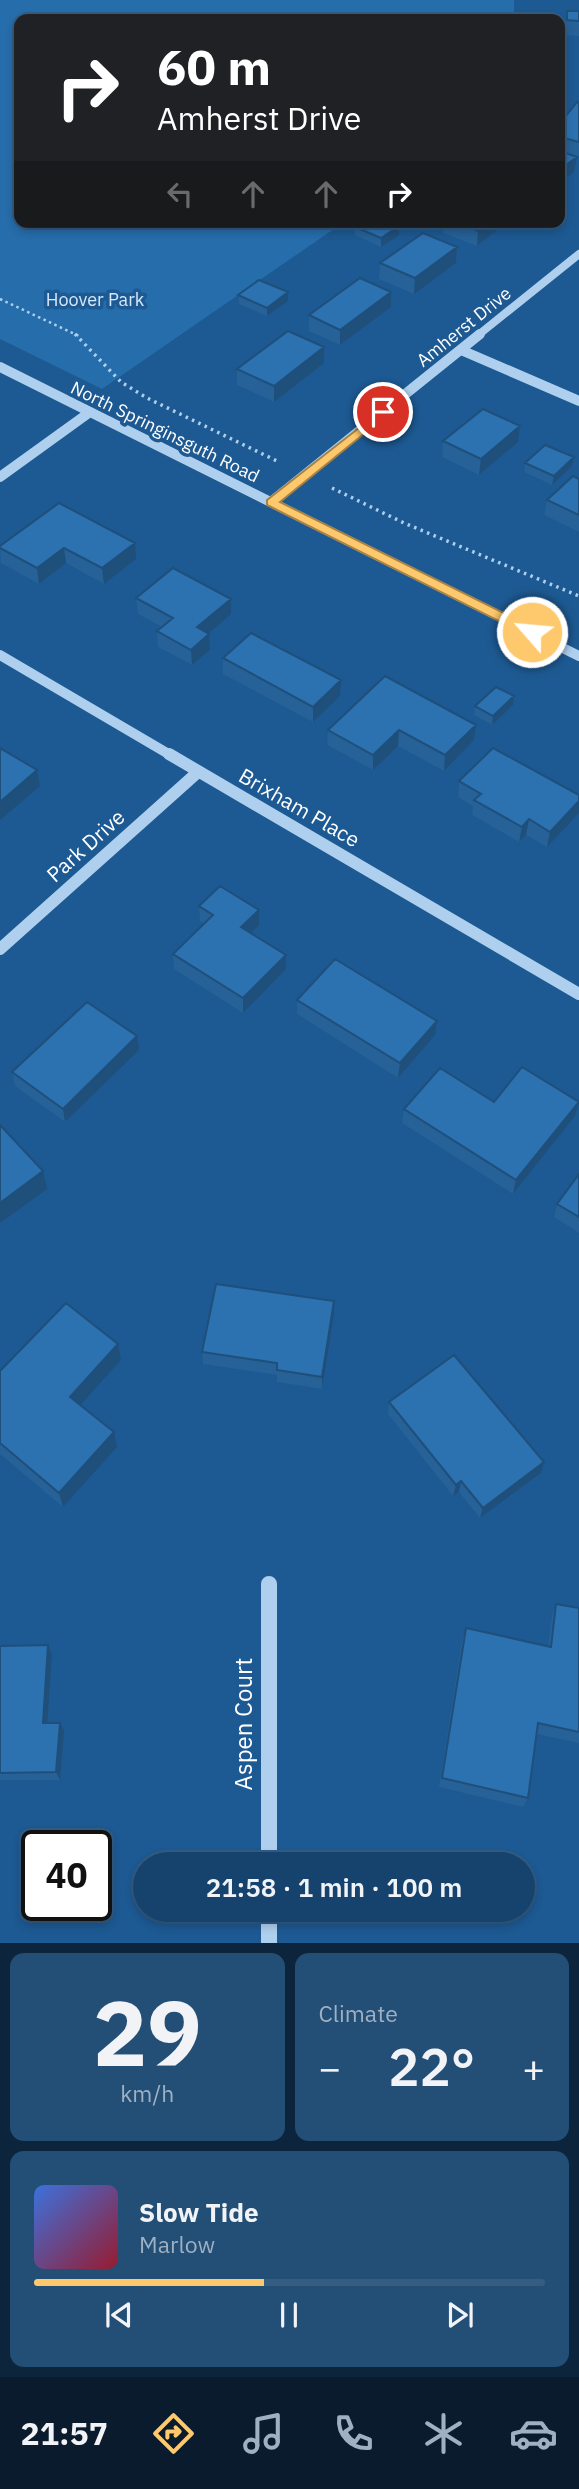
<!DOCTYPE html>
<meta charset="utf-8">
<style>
body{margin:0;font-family:"IBM Plex Sans",sans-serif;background:#234e76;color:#f1f3f6;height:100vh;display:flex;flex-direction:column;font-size:26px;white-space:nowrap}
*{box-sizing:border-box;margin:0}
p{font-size:23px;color:#9eb0c2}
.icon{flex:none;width:38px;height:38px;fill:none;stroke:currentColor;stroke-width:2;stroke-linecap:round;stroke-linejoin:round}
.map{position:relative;height:1943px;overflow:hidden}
.side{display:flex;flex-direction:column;gap:10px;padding:10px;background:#0c253c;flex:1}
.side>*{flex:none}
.top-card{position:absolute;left:14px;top:14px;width:551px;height:214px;border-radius:14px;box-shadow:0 4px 10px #0003,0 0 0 2px #355c81;background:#202124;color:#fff;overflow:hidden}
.speed{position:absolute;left:21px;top:1830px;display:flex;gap:14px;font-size:35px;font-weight:700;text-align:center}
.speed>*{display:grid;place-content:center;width:91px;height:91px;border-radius:50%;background:#16436e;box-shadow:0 4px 10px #0003,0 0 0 2px #355c81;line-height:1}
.speed .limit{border:4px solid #111;border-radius:10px;background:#fff;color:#111}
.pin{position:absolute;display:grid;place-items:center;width:60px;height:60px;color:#fff;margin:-30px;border:4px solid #fff;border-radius:50%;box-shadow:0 2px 7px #0007}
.me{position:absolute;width:77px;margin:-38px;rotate:297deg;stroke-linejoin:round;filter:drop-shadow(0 0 5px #0008)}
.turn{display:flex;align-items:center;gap:24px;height:147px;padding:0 28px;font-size:32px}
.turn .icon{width:91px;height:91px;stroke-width:2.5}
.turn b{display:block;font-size:49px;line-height:60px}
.lanes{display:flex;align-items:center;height:66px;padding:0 28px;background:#0003;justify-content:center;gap:35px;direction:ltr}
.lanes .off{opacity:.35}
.big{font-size:52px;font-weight:600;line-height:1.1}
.side .widget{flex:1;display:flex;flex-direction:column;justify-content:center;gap:10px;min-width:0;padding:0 24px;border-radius:14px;background:#234e76}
.side .dial{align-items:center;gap:0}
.dial b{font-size:91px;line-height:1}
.song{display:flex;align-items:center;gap:21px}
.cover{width:84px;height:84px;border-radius:10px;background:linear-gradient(135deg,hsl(220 70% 55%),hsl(350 70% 35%))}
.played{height:7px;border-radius:4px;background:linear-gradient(90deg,#fec86c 45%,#355c81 45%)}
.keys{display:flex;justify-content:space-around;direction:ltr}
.heat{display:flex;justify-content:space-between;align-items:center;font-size:38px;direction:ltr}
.side .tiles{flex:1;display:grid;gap:10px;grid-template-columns:1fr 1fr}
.widget:last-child{grid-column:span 2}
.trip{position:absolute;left:133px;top:1852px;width:402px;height:70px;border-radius:35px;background:#16436e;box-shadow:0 4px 10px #0003,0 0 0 2px #355c81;font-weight:600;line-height:70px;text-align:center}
.tabs{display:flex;height:112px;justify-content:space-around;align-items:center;background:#091b2c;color:#9eb0c2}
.tabs .icon{width:49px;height:49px}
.tabs .selected{color:#fec86c}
.tabs b{font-size:32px;color:#f1f3f6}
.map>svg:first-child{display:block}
</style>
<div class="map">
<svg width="579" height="1943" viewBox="0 0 579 1943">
<rect width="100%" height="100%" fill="#1d5992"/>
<path fill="#266dab" d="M0 0H514V19H19V222H344L102 389 0 339Z"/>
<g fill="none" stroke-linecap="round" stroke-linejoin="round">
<path stroke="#aed0ee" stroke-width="2.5" stroke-dasharray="2.5 3.5" stroke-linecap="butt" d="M0 299 79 336"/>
<path stroke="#aed0ee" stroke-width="3.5" stroke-dasharray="2.5 4.5" stroke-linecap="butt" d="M75 334 121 382 147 398 277 461
M332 488 404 523 579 596"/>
<path stroke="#aed0ee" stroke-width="8" d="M477 336 579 254"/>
<path stroke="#aed0ee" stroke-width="10" d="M461 350 579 401
M0 367 579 656
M0 477 90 412
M271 502 480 334
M0 655 172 756"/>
<path stroke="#aed0ee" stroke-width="12" d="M169 754 579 994
M0 949 198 772"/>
<path stroke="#aed0ee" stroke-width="16" d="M269 1584V1864
M269 1909V1943"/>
</g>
<path fill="#266197" d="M567 11H579V36L565 35Z
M579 103V157L575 156 574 172 560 183V123Z
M444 222H507L477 246 443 233Z
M399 226V235L381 247 355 235V227Z
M457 247 456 263 414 294 379 279 380 263Z
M391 292V307L340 345 309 331V315Z
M238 295 288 301 267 316 239 304Z
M324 363 274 402 237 385V369Z
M520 426 518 442 479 475 442 457 443 441Z
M574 457 572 466 552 485 524 472 525 463Z
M579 479V532L544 515 547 500Z
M59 503 136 559 104 584 66 563 39 584 1 563 0 546Z
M136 598 231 599V614L209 634 210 650 192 665 158 647 157 631 162 627 138 614Z
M223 658 340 696 313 722 223 674Z
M514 696 513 705 492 725 474 715 475 706Z
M476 725 474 740 444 771 398 746 373 770 327 745 328 730Z
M459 781 579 795V813L547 847 526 835 519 842 472 815 473 806 458 797Z
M199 906 259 910V925L251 933 286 955V969L243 1013 174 969 173 954 204 924 200 921Z
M297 1000 437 1021 435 1035 398 1078 297 1014Z
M139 1050 65 1122 15 1086 12 1072Z
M579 1102 575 1116 513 1194 402 1123 404 1109Z
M579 1174V1233L554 1217 557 1204Z
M334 1314 322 1389 277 1382V1375L203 1364 202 1352Z
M118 1344 121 1360 80 1405 117 1447 63 1507 0 1454V1371Z
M389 1402 544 1462 541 1473 480 1518 459 1492 453 1496 388 1414Z
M556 1604 579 1608V1743L536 1734 528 1798 523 1807 439 1787 462 1640 466 1628 548 1646 552 1616Z
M0 1646 52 1655 48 1723 64 1731 60 1780H0Z"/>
<path fill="#1f4f7b" d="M577 157 574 172 560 183V169Z
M489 222H507L477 246 478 231Z
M399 226V235L381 247V238Z
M457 247 456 263 414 294 415 278Z
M288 292V301L267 316V308Z
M391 292V307L340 345V330Z
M324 347V363L274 402V386Z
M520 426 518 442 479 475 481 459Z
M574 457 572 466 552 485 554 476Z
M135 543 136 559 104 584 102 568Z
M64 548 66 563 39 584 37 568Z
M231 599V614L198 643 197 627Z
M209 634 210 650 192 665 191 650Z
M341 680 340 696 313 722V707Z
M514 696 513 705 492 725 493 716Z
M476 725 474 740 444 771 445 755Z
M399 730 398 746 373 770V755Z
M37 770 40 786 0 820V802Z
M579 801V813L547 847 550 832Z
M529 819 526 835 519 842 522 827Z
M259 910V925L242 942 241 927Z
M286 955V969L243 1013V998Z
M437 1021 435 1035 398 1078 400 1063Z
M137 1036 139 1050 65 1122 63 1109Z
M579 1102 575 1116 513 1194 516 1180Z
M43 1171 47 1189 0 1223V1203Z
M334 1301V1314L322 1389V1377Z
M118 1344 121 1360 74 1412 70 1397Z
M114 1432 117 1447 63 1507 59 1493Z
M544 1462 541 1473 480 1518 483 1508Z
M461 1481 459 1492 453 1496 456 1485Z
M48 1645 52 1655 47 1731 43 1723Z
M60 1723 64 1731 60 1780 56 1772Z"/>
<path fill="#2c71b0" stroke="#1f4f7b" stroke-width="2" d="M567 11H579V21L567 20Z
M577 102 579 103V142L560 137V123Z
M560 151 577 157 560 169Z
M361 222H390L399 226 381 238 355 227Z
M456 222H489L478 231Z
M423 233 457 247 415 278 380 263Z
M360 278 391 292 340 330 309 315Z
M259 280 288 292 267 308 238 295Z
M288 331 324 347 274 386 237 369Z
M483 409 520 426 481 459 443 441Z
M545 445 574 457 554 476 525 463Z
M573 476 579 479V515L547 500Z
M59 503 135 543 102 568 64 548 37 568 0 548V546Z
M173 568 231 599 197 627 209 634 191 650 157 631 173 618 136 598Z
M251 633 341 680 313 707 223 658Z
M385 676 476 725 445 755 399 730 373 755 328 730Z
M496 687 514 696 493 716 475 706Z
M0 748 37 770 0 802Z
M493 748 579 795V801L550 832 529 819 522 827 474 800 481 794 459 781Z
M220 886 259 910 241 927 286 955 243 998 173 954 213 915 199 906Z
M335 959 437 1021 400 1063 297 1000Z
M87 1002 137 1036 63 1109 12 1072Z
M522 1067 579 1102 516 1180 404 1109 440 1068 494 1102Z
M0 1125 43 1171 0 1203Z
M579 1174V1217L557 1204Z
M216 1284 334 1301 322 1377 277 1370V1363L202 1352Z
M66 1303 118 1344 70 1397 114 1432 59 1493 0 1443V1371Z
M454 1355 544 1462 483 1508 461 1481 456 1485 389 1402Z
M556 1604 579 1608V1732L538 1723 528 1798 442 1778 466 1628 551 1647Z
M48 1645 43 1723H60L56 1772 0 1773V1646Z"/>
<path fill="#fec86c" stroke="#a58246" stroke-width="2" d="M383 409 387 410V415L280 502 536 629V635H527L267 505V500Z"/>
<g text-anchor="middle" stroke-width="7" stroke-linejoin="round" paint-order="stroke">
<g font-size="18" fill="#d4e8fa" stroke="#1d5992">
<text x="95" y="306">Hoover Park</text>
</g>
<g font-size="18" fill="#fff" stroke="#1d5992">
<text transform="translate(464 327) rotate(-39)" y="6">Amherst Drive</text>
<text transform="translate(165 432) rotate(26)" y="6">North Springinsguth Road</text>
</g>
<g font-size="21" fill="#fff" stroke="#1d5992">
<text transform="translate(299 808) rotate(30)" y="7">Brixham Place</text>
<text transform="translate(86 846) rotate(-42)" y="7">Park Drive</text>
</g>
<g font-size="24" fill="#fff" stroke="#1d5992">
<text transform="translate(244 1724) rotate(-90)" y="8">Aspen Court</text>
</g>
</g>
</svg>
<div class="speed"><div class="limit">40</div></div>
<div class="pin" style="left:383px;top:412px;background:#d93025"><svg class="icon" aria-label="arrive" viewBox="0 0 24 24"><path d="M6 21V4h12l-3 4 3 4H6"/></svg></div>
<svg class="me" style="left:532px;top:632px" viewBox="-20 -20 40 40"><circle r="17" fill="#fec86c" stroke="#fff" stroke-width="3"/><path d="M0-11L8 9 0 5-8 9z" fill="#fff"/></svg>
<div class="trip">21:58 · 1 min · 100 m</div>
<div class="top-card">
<div class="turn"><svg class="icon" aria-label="right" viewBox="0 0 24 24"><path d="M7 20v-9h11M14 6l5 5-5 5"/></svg><div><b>60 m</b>Amherst Drive</div></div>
<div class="lanes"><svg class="icon off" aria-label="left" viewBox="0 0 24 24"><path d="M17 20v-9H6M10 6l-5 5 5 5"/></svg><svg class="icon off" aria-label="ahead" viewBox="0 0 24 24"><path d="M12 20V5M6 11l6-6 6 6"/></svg><svg class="icon off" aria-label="ahead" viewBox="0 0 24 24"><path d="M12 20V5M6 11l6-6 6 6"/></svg><svg class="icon" aria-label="right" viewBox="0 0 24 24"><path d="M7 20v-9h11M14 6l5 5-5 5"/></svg></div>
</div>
</div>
<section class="side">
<div class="tiles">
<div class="widget dial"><b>29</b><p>km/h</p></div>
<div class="widget"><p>Climate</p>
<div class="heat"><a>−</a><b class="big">22°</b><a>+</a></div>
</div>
<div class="widget">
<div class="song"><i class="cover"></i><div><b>Slow Tide</b><p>Marlow</p></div></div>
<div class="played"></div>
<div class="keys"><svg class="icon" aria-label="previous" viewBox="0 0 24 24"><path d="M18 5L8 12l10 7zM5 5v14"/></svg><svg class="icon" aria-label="pause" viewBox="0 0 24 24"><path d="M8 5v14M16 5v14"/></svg><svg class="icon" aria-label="next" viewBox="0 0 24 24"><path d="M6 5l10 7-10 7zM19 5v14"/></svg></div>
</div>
</div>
</section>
<nav class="tabs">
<b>21:57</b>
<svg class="icon selected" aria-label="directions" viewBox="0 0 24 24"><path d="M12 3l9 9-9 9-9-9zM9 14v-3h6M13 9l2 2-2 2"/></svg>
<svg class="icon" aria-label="music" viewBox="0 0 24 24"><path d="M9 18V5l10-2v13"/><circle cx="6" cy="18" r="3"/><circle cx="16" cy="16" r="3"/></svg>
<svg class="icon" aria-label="phone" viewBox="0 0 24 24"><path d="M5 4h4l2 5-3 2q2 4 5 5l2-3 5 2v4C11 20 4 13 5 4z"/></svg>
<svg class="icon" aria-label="climate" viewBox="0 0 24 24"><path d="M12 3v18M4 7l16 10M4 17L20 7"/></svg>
<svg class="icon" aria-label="car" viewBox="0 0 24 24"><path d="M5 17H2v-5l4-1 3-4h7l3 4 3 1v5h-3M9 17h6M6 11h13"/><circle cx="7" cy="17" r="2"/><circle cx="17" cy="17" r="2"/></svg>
</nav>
